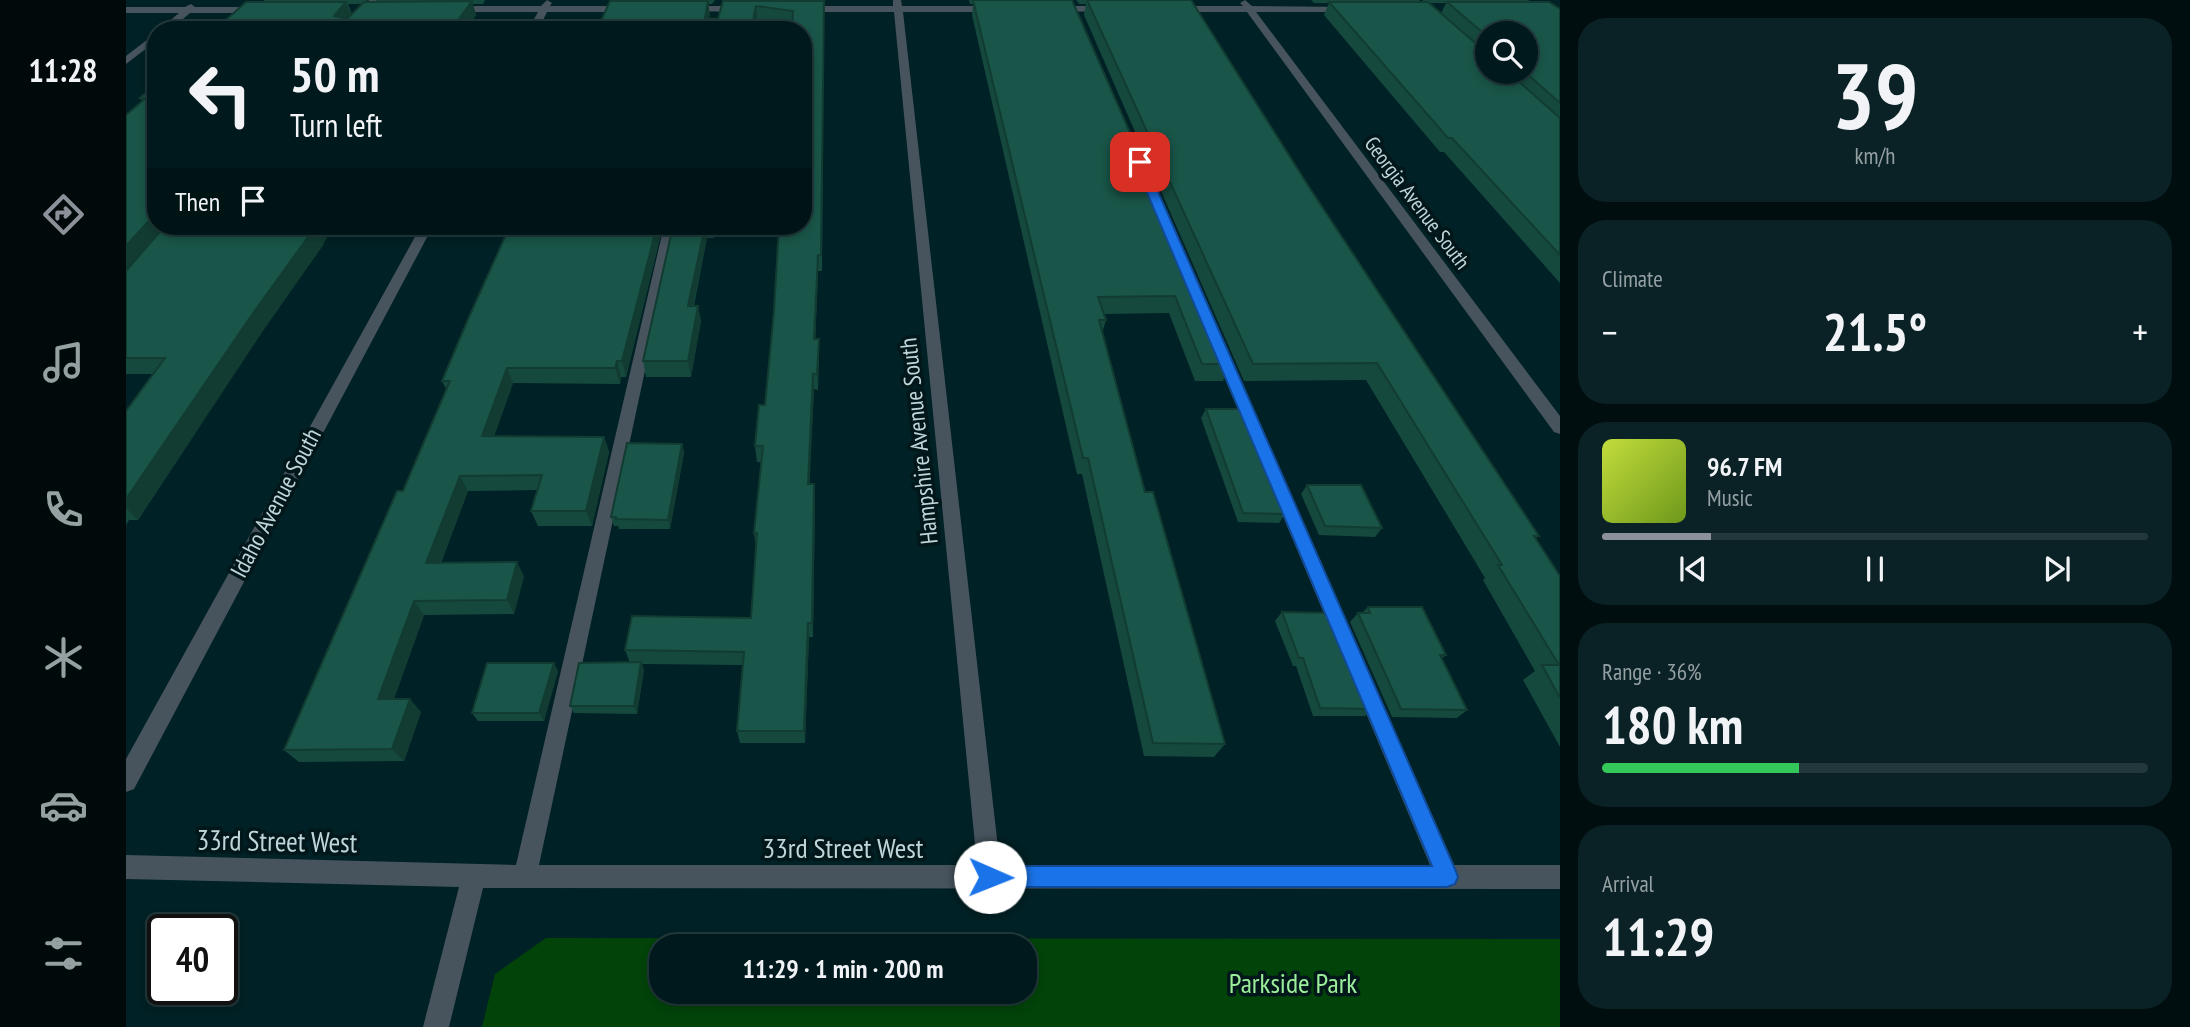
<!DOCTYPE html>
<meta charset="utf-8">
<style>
body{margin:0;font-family:"PT Sans Narrow",sans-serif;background:#0a2225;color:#f1f3f6;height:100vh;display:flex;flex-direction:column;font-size:26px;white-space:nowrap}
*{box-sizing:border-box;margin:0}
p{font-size:23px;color:#95a0a3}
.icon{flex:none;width:38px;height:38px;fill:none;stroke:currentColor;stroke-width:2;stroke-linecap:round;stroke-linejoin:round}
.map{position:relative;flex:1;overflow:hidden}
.sheet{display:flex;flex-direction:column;gap:18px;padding:18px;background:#000e0f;width:630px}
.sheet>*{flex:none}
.guide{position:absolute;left:21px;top:21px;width:665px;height:214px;border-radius:28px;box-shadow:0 4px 10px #0003,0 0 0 2px #22383b;background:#00191c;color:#f1f3f6;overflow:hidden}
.tools{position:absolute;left:1349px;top:21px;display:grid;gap:14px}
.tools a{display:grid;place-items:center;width:63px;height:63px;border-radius:50%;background:#00191c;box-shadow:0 4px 10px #0003,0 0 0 2px #22383b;font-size:35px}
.speed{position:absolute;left:21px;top:914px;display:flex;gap:14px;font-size:35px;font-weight:700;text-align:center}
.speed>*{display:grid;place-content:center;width:91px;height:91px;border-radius:50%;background:#00191c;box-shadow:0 4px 10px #0003,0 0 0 2px #22383b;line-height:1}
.speed .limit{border:4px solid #111;border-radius:10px;background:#fff;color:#111}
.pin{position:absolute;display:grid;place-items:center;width:60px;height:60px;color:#fff;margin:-30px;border-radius:14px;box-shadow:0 4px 10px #0006}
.me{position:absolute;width:77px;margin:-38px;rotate:91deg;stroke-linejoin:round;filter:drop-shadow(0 0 5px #0008)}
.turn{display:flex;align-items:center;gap:24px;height:147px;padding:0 28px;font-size:32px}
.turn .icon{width:91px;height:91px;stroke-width:2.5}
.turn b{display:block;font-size:49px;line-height:60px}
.then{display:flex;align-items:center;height:66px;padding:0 28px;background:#0003;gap:14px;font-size:26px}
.big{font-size:52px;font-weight:600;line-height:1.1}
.sheet .widget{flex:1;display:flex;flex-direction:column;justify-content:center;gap:10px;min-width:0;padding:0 24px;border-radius:28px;background:#0a2225}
.sheet .dial{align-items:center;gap:0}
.dial b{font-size:91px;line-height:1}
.song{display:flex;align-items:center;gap:21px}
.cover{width:84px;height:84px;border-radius:10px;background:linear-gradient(135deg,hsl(70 70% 55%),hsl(80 70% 35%))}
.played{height:7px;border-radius:4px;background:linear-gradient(90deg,#8c9099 20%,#22383b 20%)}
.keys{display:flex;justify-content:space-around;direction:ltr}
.heat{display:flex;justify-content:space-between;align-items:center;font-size:38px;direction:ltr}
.charge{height:10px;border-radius:5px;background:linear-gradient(90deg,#34c759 36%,#22383b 0)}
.trip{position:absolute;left:523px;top:934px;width:388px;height:70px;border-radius:28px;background:#00191c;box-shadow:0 4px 10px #0003,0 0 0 2px #22383b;font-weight:600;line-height:70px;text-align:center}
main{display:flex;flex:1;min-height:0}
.tab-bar{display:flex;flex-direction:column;width:126px;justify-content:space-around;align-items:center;background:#000a0b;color:#95a0a3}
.tab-bar .icon{width:49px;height:49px}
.tab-bar .on{color:#8c9099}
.tab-bar b{font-size:32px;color:#f1f3f6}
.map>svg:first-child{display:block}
</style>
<main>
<nav class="tab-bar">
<b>11:28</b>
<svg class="icon on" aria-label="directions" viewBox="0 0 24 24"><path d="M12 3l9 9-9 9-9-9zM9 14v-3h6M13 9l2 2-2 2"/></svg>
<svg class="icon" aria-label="music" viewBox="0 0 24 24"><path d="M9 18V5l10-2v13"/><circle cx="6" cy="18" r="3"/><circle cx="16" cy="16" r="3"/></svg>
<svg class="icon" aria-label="phone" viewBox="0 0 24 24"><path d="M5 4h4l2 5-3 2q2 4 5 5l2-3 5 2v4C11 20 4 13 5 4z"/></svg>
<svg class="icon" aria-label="climate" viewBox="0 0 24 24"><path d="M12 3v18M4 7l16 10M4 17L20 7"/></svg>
<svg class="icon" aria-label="car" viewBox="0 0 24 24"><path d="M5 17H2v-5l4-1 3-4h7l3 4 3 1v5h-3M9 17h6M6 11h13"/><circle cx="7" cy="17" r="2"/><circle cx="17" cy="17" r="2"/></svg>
<svg class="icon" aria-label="filters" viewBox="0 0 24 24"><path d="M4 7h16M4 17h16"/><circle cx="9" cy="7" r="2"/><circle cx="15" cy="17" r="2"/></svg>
</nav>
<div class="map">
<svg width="1434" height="1027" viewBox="0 0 1434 1027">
<rect width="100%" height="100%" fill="#002125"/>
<path fill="#02430a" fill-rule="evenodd" d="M420 938 1434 939V1027H356L369 974ZM536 947H900V992H536Z"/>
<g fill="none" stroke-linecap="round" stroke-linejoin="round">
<path fill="#47545d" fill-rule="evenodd" d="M243 0H252L227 30H217Z
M421 0 426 3 424 6H503L508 9 503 12H421L412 30H402L412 12H325L320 9 325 6H415Z
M767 0H775L776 6H871L876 9 871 12H777L874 865H1304L1087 350 1094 345 1101 350 1328 865H1434V889L357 888 323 1027H297L333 887 0 879V855L390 865 538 226H550L413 865H851L768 12H675L670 9 675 6H767Z
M1119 0 1126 6 1227 7 1229 9 1224 12H1130L1434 416V434L1428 432 1121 12H1049L1044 9 1049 6H1117L1114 3Z
M65 4 69 7H136L141 10 136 13H64L44 30H33L53 13H0V7H59Z
M559 6H619L624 9 619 12 556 11V7Z
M927 6H983L988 9 983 12 924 11 922 9Z
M30 33V41L0 64V56Z
M295 226H307L8 789 0 792V759Z"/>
</g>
<path fill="#16493e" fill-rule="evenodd" d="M138 0H242L239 2H251L250 0H359L357 4H347L350 15 340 30H89L120 2H139ZM222 4H235L226 14Z
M490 0H589L586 4H583V18L592 19 600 0H698L696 271H692L689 339H693V354L692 390 688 389 683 484H688L689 499 687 637H683L679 743H614L611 731 617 665 516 664 518 670 511 714 448 713 444 706 504 663 499 650 625 618 630 547 628 533 636 462H631L629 446 639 405 648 311 666 24 631 20 629 30 490 1Z
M843 0H946L1105 364 1097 381H1069L1043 313 978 314 980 320 976 333 1019 492 1099 744 1088 757 1018 756 956 474H951L846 15 847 4H844Z
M950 0H1065L1183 187 1413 536 1410 538 1434 576V747L1397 680 1409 671 1357 580 1359 578 1240 380 1118 381 958 15 960 4H953Z
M1185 0H1294L1292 2H1299L1296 0H1403L1402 2 1434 9V283L1318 152H1314L1198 15 1203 3H1188ZM1304 3H1320L1315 13ZM1362 33 1400 72H1362Z
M30 84V226L197 245 136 332 12 520H3L0 525V411L28 374H0V115L16 101 14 98Z
M384 226H537L500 377H495L494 384 387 383 368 436 478 437 483 452 466 526H412L405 511 412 490 342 491 315 563 398 576 388 614 298 615 268 699 295 712 278 761 173 762 158 750 277 491 320 389 316 381Z
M547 226H590L588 238H581L568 306H572L575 321 565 377H520L517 361Z
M1080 409 1159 514 1153 523 1112 522 1075 418Z
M556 444 558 453 544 529H493L492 526H488L485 517Z
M1181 485 1256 528 1249 537 1193 535 1175 494Z
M1242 607 1320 655 1315 659 1341 710 1331 718 1266 717 1224 622 1232 613H1236Z
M1156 612 1247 709 1239 716H1187L1170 666H1167L1149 621Z
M432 671 418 721H352L346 713Z"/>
<path fill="#123c32" d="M346 1 350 15 340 30H325Z
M582 1 584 15 581 30 579 18Z
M220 2 226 16 214 30 208 16Z
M630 6 631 20 629 30H625Z
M30 213V226H44L0 276V246Z
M190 226H207L197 245 136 332 12 520 0 508V499L125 316Z
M531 226H537L500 377 496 361Z
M579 226H580L581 238 564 321 562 306Z
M586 226H590L588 238Z
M692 255V271L689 354 688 339Z
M572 306 575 321 565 377 562 361Z
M693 339V354L692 390 691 374Z
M491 361 495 377 494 384 489 368Z
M381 368 387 383 363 451 356 436Z
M687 374 688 389 683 499 682 484Z
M478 437 483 452 466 526 460 511Z
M556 444 558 453 544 529 542 520Z
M334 476 342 491 309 577 300 563Z
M688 484 689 499 687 637 686 623Z
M391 562 398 576 388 614 381 600Z
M288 601 298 615 263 712 252 699Z
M682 623 683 637 679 743 678 731Z
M515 662 518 670 511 714 508 706Z
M428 663 432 671 418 721 413 713Z
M284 699 295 712 278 761 266 749Z"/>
<path fill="#195548" stroke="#123c32" stroke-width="2" d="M847 0H946L1105 364H1076L1049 296 972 297 980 320H973L1019 492H1027L1099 744 1027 743 962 458H957Z
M961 0H1065L1183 187 1413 536H1408L1434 576V698L1416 665H1433L1372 565H1376L1251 363 1127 364Z
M346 1 325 30H89L120 2H220L208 16 221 19 238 2Z
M484 1H582L579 18 592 19 597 1H698L695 255H692L688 339H693L691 374H687L682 484H688L686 623H682L678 731H611L618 652 499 650 506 616 625 618 631 533H628L637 446H629L633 405H639L648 311 653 226H677V30H666L667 11 630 6 625 30H471Z
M1203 2H1302L1362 54V72H1382L1434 118V255L1326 138H1322Z
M1321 2H1423L1434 9V103L1399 72 1400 33H1362V37Z
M30 84V213L0 246V115L20 98H14Z
M39 226H190L125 316 0 499V411L39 358H0V271Z
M384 226H531L496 361H491L489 368H381L356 436 478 437 460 511H405L416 475 334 476 300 563 391 562 381 600 288 601 252 699H284L266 749 158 750 271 491H277L324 381H316L343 317Z
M547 226H579L562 306H572L562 361H517Z
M1080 409H1116L1159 514 1117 513Z
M501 443 556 444 542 520 490 519V517H485Z
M1181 485H1235L1256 528 1199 526Z
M1242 607H1296L1320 655H1314L1341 710 1275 709 1232 613H1244Z
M1156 612 1206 613 1247 709 1194 708 1177 658H1173Z
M515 662 508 706H444L453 663Z
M361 663H428L413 713H346Z"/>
<path fill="#1a73e8" stroke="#114b97" stroke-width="2" d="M1010 160 1019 162 1329 869 1332 877 1329 884 1321 887H864L856 884 853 877 856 869 864 866H1306L1008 162Z"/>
<g text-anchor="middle" stroke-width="7" stroke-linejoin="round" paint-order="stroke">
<g font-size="21" fill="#bfd6d9" stroke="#01171a">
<text transform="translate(1291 203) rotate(53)" y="7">Georgia Avenue South</text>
</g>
<g font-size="24" fill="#bfd6d9" stroke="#01171a">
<text transform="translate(793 441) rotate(-96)" y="8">Hampshire Avenue South</text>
<text transform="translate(150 503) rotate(-62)" y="8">Idaho Avenue South</text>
</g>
<g font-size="28" fill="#bfd6d9" stroke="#01171a">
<text transform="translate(151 841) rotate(1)" y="10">33rd Street West</text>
<text x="717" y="858">33rd Street West</text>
</g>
<g font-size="28" fill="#9cee9b" stroke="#01171a">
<text x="1167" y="993">Parkside Park</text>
</g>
</g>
</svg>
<div class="tools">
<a><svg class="icon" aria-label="search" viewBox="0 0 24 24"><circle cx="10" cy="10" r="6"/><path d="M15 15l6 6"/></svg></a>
</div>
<div class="speed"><div class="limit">40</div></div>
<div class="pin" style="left:1014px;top:162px;background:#d93025"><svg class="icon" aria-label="arrive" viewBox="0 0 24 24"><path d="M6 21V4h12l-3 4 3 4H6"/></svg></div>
<svg class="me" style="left:864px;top:877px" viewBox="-20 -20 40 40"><circle r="19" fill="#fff"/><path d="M0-13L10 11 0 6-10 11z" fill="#1a73e8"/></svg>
<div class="trip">11:29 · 1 min · 200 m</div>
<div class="guide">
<div class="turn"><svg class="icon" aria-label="left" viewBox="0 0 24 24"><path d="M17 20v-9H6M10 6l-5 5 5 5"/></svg><div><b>50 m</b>Turn left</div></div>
<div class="then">Then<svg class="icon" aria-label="arrive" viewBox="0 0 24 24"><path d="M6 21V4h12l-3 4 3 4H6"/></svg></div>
</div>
</div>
<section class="sheet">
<div class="widget dial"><b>39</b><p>km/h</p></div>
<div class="widget"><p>Climate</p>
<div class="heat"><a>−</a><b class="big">21.5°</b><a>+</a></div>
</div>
<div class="widget">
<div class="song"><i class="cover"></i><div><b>96.7 FM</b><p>Music</p></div></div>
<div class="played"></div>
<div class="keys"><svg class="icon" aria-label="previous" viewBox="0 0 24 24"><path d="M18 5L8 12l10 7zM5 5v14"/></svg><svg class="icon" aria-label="pause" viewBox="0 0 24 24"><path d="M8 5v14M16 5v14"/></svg><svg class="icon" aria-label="next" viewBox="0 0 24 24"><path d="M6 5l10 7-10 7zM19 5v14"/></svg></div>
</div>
<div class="widget"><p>Range · 36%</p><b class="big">180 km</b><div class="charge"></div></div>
<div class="widget"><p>Arrival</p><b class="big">11:29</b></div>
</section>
</main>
